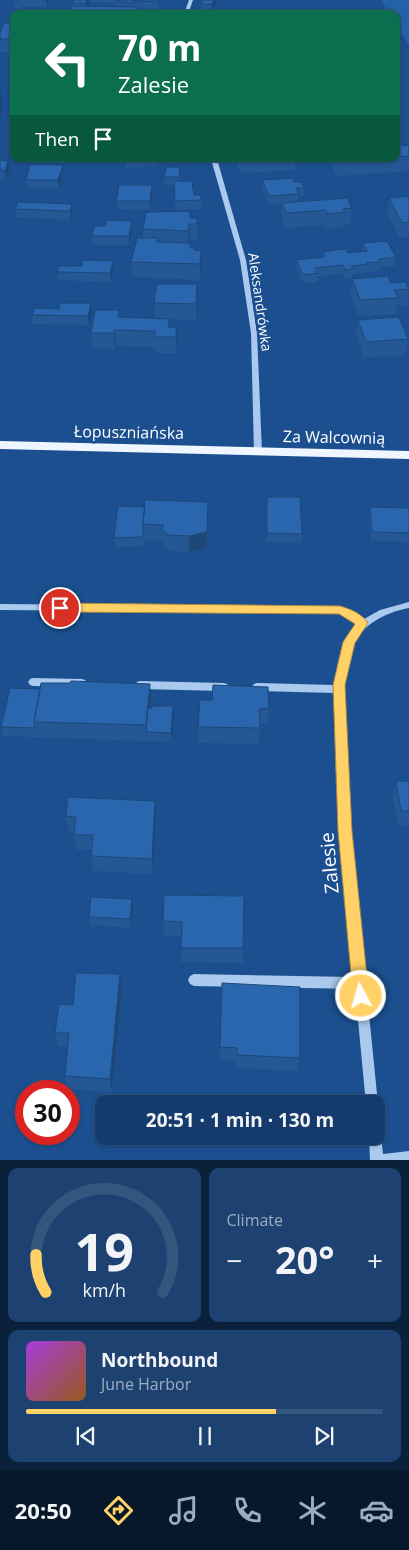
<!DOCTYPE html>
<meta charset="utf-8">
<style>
body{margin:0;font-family:"Open Sans",sans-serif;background:#1d4271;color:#f1f3f6;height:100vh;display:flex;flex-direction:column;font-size:19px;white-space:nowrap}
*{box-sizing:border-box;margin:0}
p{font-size:16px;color:#9dadc1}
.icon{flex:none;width:28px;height:28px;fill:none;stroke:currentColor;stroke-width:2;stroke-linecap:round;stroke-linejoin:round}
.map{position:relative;height:1160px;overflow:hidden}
.side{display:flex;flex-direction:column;gap:8px;padding:8px;background:#0b203b;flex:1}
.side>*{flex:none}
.hud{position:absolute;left:10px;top:10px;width:390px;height:152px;border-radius:10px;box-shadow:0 1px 4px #0004,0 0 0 1px #33557e;background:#0b6e4f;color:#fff;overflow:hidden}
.speed{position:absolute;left:15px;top:1080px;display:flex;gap:10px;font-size:25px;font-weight:700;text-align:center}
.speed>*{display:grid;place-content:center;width:65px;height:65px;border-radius:50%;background:#143b6b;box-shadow:0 1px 4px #0004,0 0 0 1px #33557e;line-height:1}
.speed .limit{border:8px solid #d22;background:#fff;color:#111}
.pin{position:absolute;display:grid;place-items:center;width:42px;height:42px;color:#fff;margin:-21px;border:2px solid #fff;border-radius:50%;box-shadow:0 1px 5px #0007}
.me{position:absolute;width:55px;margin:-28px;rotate:354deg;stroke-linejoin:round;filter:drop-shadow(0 0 4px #0008)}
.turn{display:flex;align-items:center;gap:18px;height:105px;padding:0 25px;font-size:22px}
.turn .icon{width:65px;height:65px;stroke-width:2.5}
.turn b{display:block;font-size:35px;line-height:42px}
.then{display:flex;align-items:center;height:48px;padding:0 25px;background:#0003;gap:10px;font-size:19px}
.big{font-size:38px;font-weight:700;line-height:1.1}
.side .widget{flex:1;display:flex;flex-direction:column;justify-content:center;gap:8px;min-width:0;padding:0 18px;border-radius:10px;background:#1d4271}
.side .dial{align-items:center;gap:0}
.dial svg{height:130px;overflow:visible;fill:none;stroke:#33557e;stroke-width:7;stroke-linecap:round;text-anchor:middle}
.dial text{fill:#f1f3f6;stroke:none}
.song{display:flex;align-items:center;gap:15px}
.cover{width:60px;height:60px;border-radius:8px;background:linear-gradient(135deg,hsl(280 70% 55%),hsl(30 70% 35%))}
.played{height:5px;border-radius:2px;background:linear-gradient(90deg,#ffd166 70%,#33557e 70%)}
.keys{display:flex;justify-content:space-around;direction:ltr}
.heat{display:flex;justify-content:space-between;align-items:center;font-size:28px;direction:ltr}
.side .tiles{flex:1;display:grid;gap:8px;grid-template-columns:1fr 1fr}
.widget:last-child{grid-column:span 2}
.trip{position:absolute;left:95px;top:1095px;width:290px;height:50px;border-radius:10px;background:#143b6b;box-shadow:0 1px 4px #0004,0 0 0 1px #33557e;font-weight:700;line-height:50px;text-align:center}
.tab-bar{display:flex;height:80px;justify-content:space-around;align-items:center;background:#08182b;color:#9dadc1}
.tab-bar .icon{width:35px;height:35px}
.tab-bar .selected{color:#ffd166}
.tab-bar b{font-size:22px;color:#f1f3f6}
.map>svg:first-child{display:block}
</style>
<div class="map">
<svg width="409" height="1160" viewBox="0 0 409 1160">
<rect width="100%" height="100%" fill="#1b4f8f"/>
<path fill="#2461a8" d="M381 0H409V45L396 25V14H389Z"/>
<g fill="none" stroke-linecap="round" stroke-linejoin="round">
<path fill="#a9c9ee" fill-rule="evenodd" d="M189 0H193L188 14H184Z
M211 159H217L246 260 257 333 262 452 258 455 254 452 251 333 240 260Z
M409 602V608C383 613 361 625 350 651 338 682 346 727 347 760 353 875 367 989 378 1104L376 1109V1104H366L355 989 194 986 190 984 188 980 190 976 194 974 353 977 341 841 335 693 257 691 254 690 252 687 254 684 257 683 335 685C336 662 342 641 358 624L346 615 340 613 0 610V604L340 607 352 611 364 619 380 610Z
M33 678 82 679 85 680 87 683 85 686 82 687 33 686 30 685 28 682 30 679Z
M140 681 224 683 227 684 229 687 227 690 224 691 140 689 137 688 135 685 137 682Z
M376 1130 380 1131 381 1136 383 1154 409 1151V1160H370L369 1136H376Z"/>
<path fill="#f0f6ff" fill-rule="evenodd" d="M0 441 409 451V459L0 449Z"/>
</g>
<path fill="#245895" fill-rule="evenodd" d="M15 0H48L49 2 47 7H21L20 9H15L14 2Z
M74 0H158V9L139 8V14H70V11L72 6V3ZM89 2 116 3V7L88 6Z
M201 4H216L212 11H201Z
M14 23V52H0V33Z
M409 145V171L337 176 329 159H396V146Z
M126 159H158V166L126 168Z
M237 159H295V170L248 173 247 171 239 172Z
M0 160 8 161 10 169 6 179H0Z
M63 173 59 189 27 188 26 180Z
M180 175 179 181 201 200V209L175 210V185H164V177Z
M262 180 294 182 304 188V196H298V202L352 208 351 223 344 224 343 227 326 229 324 225 286 228 282 218V204L269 205 262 189Z
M152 185 153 193 150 210 117 209 116 201Z
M409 196V237L400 238 387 213 389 198Z
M72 204 73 212 71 220 16 217 15 209Z
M190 211 191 218H197V239H189L188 243H190V248L194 250 201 266 200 280 132 277 131 262 143 238V229Z
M132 221V229L129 245H92V236L105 226Z
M363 243 396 257 395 266 380 267 379 271 366 272V273L352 274V278L344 279 342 274 318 276 317 282 303 283 296 268V260L322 257 323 252 347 253 362 252Z
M113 261V270L111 282 58 280 57 272Z
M352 279 391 283 409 288 407 305H397L396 314 359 316 350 294Z
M197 284 196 320 162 319 169 327H176V353H156L155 347 116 346 115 349 92 348 91 333 119 317 155 319 154 303Z
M91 303 92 312 89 325 33 324 32 315Z
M358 320 408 339 406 355 364 358 356 335Z
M267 497 302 534 301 543 267 542Z
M208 502 207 548 189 552 168 551 163 547V541L145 540V546L114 547V538L145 507Z
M370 507 409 508V542L371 541 369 517Z
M151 700 150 708 174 715 172 742 3 736 1 727Z
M200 700 269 708 268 724H260L259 744 198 743V727Z
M396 781H409V826H398L393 797Z
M66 816H156L153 874 93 871 91 856V850H77L74 835 75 832 69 831Z
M164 895 243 948V963L181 962V936L164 935 163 921Z
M133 907 131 928 90 925 89 917Z
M222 983 300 1058 298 1071 236 1068 237 1061 220 1060Z
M122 988 112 1092 68 1089 65 1076 68 1046H58L55 1033 73 1005Z"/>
<path fill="#1d4779" d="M46 0H48L49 2 47 7Z
M87 0H89V2L87 11 86 3Z
M214 0H216V4L212 11V4Z
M1 91 2 99 1 102 2 114 0 119V93Z
M8 161 10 169 6 179 5 171Z
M63 165V173L59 189 58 180Z
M152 185 153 193 150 210V201Z
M72 204 73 212 71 220 70 211Z
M132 221V229L129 245V236Z
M189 224V239L188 246V231Z
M201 251V266L200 280V264Z
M113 261V270L111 282 110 273Z
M197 284V300L196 320V304Z
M91 303 92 312 89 325 88 316Z
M176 327 177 343 176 353Z
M115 330 116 346 115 349 114 333Z
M208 502 207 548 189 552V536Z
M150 684 151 700 148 732H146V725Z
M173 706 174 715 172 742 171 733Z
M155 801 156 816 153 874 152 859Z
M132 899 133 907 131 928 130 919Z
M120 974 122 988 112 1092 110 1079Z"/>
<path fill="#2a66ad" stroke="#1d4779" d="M15 0H20V2H14Z
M74 0H87L86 3H72Z
M116 0H158L157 2 134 1 133 3 115 1Z
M203 0H214L212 4H201Z
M72 6 138 7 137 13 70 11Z
M24 10H36L35 14H23Z
M4 23H14V39H0V33Z
M409 145V156L396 157V146Z
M337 159H375L338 161Z
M0 160 8 161 5 171 0 170Z
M30 164 63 165 58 180H26Z
M166 167H180L179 177H164Z
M292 178 294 182H302L304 188H296L299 194 269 196 262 180Z
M174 181H192L194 195H200L201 200 175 201Z
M119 185H152L150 201H116Z
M409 196V222L402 223 389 198Z
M347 198 352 208 343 209 345 212 327 214 326 210 287 213 282 203Z
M18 202 72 204 70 211 15 209Z
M190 211V218H197V224H189L188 231 143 229 146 212Z
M106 220 132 221 129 236H92L94 226H105Z
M137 238H158L157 242 190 243V248H194V250L201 251 200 264 131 262Z
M387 241 396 257 379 259 380 262 366 263 367 264 351 266 353 269 345 270 343 265 315 268 318 273 303 275 296 260 325 257 323 252 335 250 346 249 347 253 367 251 363 243Z
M83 260 113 261 110 273 57 272 59 266H82Z
M388 276 391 283 405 282 409 289 394 290 398 298 360 300 352 279Z
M157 284H197L196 304 154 303Z
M60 303H91L88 316 32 315 34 308 59 309Z
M95 310H119L118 317 169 319 168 327H176V337H155V331L115 330 114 333H91Z
M399 317 408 339 366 342 358 320Z
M267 497H300L302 534 267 533Z
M145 500 208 502 207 532 189 536 168 535 162 530 163 525 143 524Z
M118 506 145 507 143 524V537L114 538Z
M370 507 409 508V533L372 532Z
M71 681 150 684 146 725 34 722 41 683H70Z
M213 685 268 687 269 708 259 709 260 728 198 727 200 700H212Z
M10 688 40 689 34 722 35 728 1 727Z
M152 706H173L171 733 146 732 148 708H152Z
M396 781H409V811H401Z
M68 797 155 801 152 859 91 856 93 835H74L76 817 66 816Z
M164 895 244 896 243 948H181L182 922 163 921Z
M91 897 132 899 130 919 89 917Z
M76 973 120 974 110 1079 65 1076 69 1033H55L59 1004 73 1005Z
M222 983 300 987V1058L237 1055V1048L220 1047Z"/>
<path fill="#ffd166" stroke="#a68842" d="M60 603 340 606C351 609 362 614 368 623L355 643 345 685 352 831 369 996 367 1001 361 1003 356 1001 353 996 338 831 333 685 343 642 355 624 339 614 60 612 54 608Z"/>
<g text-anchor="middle" stroke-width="5" stroke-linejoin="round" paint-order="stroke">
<g font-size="14" fill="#fff" stroke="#1b4f8f">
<text transform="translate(260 302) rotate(82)" y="5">Aleksandrówka</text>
</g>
<g font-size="16" fill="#fff" stroke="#1b4f8f">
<text transform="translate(129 432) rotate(1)" y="6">Łopuszniańska</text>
<text transform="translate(334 437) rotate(1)" y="6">Za Walcownią</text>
</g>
<g font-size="19" fill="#fff" stroke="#1b4f8f">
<text transform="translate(329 863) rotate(-95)" y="7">Zalesie</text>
</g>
</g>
</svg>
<div class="speed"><div class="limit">30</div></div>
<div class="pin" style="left:60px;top:608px;background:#d93025"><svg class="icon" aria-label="arrive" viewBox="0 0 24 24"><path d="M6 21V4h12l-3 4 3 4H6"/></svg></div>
<svg class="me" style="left:361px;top:996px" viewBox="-20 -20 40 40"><circle r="17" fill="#ffd166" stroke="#fff" stroke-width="3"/><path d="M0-11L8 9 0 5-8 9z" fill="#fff"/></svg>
<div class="trip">20:51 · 1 min · 130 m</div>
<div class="hud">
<div class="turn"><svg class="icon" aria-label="left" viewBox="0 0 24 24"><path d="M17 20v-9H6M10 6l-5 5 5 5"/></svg><div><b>70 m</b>Zalesie</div></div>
<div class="then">Then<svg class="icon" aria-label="arrive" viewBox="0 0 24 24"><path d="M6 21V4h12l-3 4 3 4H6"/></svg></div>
</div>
</div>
<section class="side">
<div class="tiles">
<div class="widget dial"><svg viewBox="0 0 100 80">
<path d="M14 69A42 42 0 1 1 86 69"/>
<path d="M14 69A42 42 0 0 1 8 46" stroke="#ffd166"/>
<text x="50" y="56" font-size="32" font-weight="700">19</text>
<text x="50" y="72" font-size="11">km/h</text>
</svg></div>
<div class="widget"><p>Climate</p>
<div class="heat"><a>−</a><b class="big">20°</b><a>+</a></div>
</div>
<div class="widget">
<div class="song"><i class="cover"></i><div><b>Northbound</b><p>June Harbor</p></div></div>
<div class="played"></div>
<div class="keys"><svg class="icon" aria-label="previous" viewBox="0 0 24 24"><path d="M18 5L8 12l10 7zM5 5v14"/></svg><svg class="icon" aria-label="pause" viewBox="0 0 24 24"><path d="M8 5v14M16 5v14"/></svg><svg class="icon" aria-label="next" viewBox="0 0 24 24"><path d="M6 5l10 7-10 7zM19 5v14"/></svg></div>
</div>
</div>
</section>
<nav class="tab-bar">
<b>20:50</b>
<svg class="icon selected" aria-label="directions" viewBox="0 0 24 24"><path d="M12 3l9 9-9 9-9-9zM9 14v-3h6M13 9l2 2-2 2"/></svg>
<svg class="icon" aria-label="music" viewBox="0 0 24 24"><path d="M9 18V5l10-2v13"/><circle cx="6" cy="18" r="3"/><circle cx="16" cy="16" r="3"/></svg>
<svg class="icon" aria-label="phone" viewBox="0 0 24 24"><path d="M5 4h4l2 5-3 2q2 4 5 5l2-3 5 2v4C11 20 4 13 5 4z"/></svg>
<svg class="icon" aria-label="climate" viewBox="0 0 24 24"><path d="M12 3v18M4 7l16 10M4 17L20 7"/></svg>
<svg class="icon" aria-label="car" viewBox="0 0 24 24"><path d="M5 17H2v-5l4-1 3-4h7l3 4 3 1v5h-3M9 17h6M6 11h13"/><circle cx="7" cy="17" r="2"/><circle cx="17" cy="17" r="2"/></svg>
</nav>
